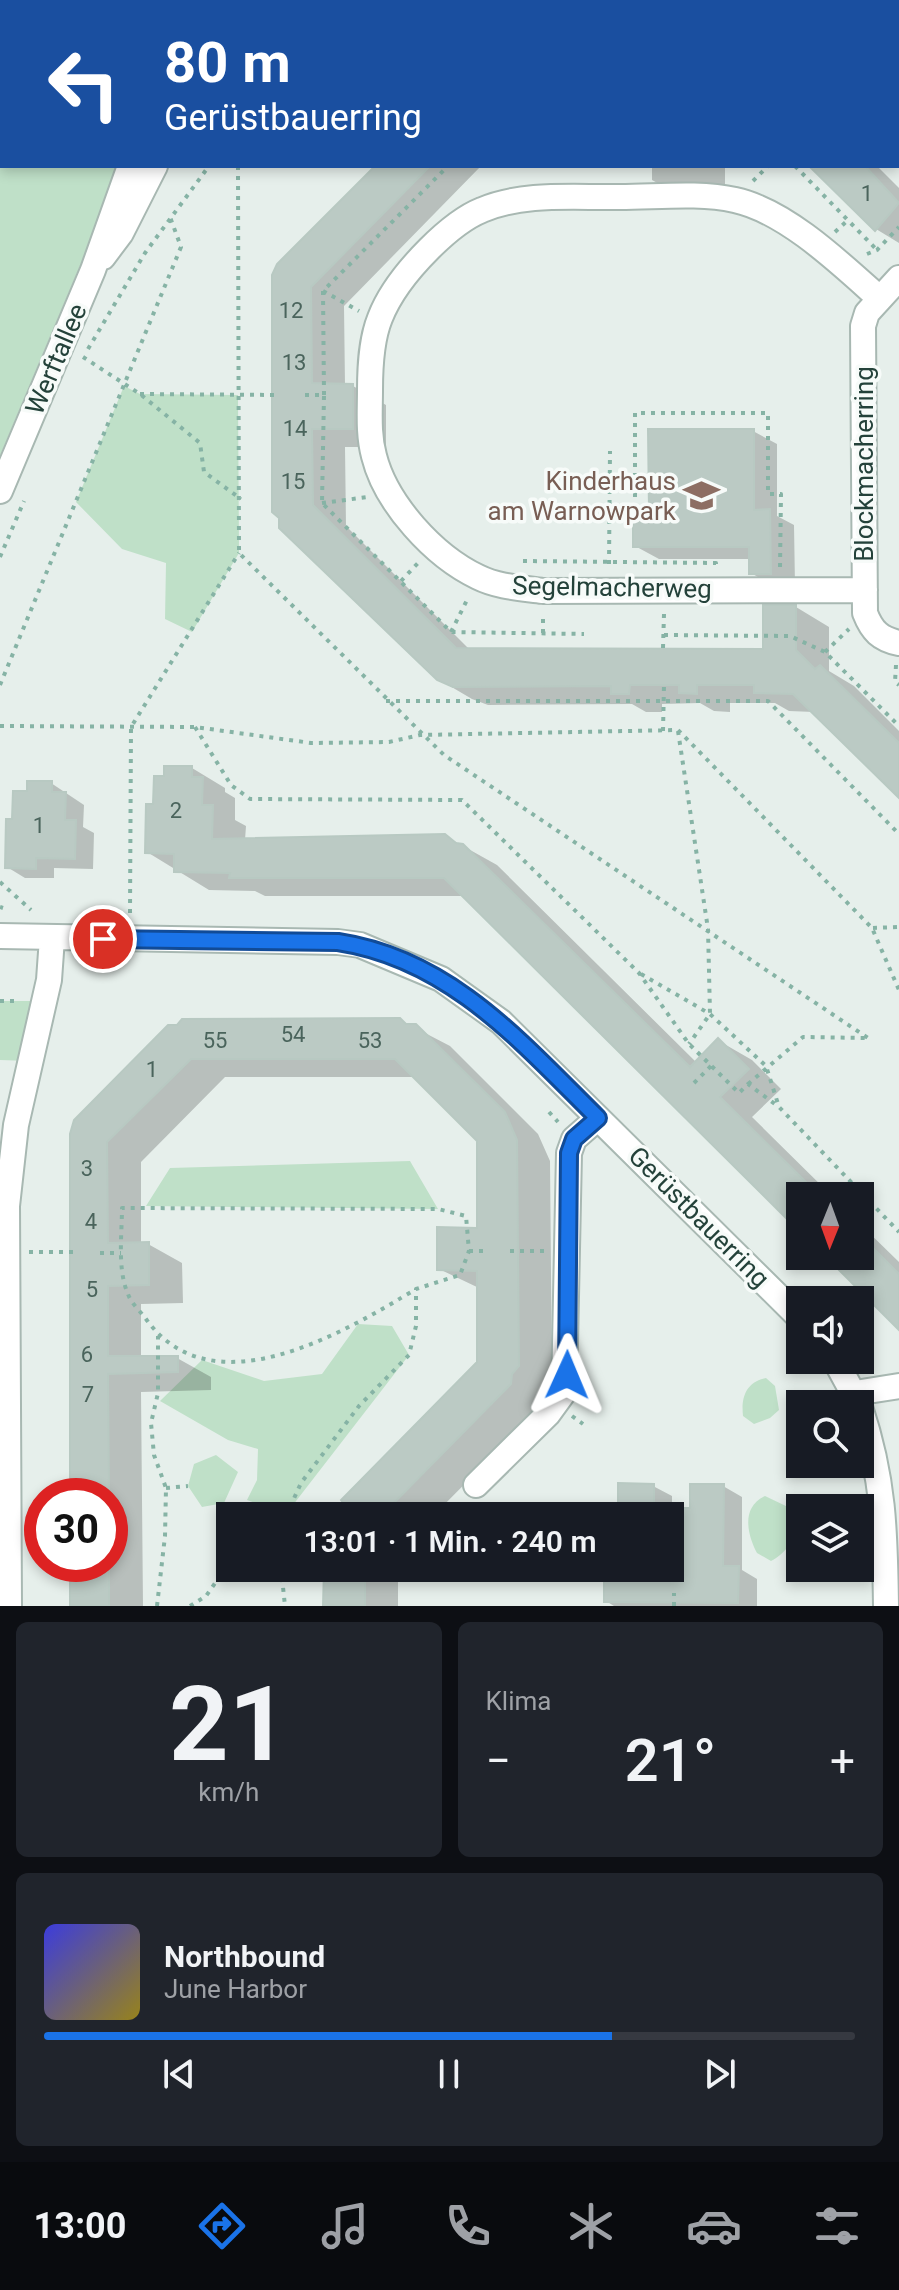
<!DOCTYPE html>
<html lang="de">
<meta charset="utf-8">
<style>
body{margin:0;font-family:Roboto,sans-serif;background:#20242c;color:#f1f3f6;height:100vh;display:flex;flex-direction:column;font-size:30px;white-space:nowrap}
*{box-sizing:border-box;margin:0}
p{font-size:26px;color:#9ea1a6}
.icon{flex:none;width:44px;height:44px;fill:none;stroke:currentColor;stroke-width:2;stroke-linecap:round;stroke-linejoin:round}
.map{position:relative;height:1606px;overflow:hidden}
.drawer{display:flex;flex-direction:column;gap:16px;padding:16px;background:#0d0f14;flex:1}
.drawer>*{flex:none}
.banner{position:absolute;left:0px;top:0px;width:900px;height:168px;box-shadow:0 4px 12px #0003;background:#1a4fa0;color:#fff;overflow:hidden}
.needle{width:52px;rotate:181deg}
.tools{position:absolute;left:786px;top:1182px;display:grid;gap:16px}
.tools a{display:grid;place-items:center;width:88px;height:88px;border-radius:0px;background:#171b24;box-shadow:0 4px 12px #0003;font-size:40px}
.speed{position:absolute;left:24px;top:1478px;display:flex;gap:16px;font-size:40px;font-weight:700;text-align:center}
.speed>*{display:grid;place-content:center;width:104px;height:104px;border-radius:50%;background:#171b24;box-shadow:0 4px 12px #0003;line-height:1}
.speed .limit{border:12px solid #d22;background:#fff;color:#111}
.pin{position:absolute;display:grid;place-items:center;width:68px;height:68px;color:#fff;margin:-34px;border:4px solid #fff;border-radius:50%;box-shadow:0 2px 8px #0007}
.me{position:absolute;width:88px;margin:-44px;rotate:1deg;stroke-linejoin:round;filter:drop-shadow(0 0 6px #0008)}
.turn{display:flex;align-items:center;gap:28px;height:168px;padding:0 32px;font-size:36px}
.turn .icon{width:104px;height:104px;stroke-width:2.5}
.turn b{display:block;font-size:56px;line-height:68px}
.big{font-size:60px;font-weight:600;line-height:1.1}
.drawer .card{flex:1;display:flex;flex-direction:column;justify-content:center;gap:12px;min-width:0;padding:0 28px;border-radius:12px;background:#20242c}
.drawer .dial{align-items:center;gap:0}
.dial b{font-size:104px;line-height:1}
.song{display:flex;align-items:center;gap:24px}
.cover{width:96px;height:96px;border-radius:12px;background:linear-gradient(135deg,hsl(240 70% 55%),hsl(50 70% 35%))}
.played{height:8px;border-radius:4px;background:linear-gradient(90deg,#1a73e8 70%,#363941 70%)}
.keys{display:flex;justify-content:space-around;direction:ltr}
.heat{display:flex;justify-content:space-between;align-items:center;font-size:44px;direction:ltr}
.drawer .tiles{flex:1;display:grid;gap:16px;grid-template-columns:1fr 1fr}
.card:last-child{grid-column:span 2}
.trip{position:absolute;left:216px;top:1502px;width:468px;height:80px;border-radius:0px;background:#171b24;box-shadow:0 4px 12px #0003;font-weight:600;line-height:80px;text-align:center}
.tab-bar{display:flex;height:128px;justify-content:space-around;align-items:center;background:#090b0e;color:#9ea1a6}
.tab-bar .icon{width:56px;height:56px}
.tab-bar .active{color:#1a73e8}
.tab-bar b{font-size:36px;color:#f1f3f6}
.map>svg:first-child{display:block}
</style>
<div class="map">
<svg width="899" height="1606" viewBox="0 0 899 1606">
<rect width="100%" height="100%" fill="#e6efeb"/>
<path fill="#bfe0c8" d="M0 0 190 2H2V166H122L0 456Z
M124 386 140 394 238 395 239 553 192 632 165 619 166 563 122 549 76 502Z
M0 1001H43L30 1061 0 1060Z
M410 1161 438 1209 146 1206 170 1168Z
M358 1324 392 1326 409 1355 286 1514 247 1500 257 1480 258 1449 228 1440 160 1401 202 1360 264 1381 322 1374Z
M766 1378 775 1386 779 1410 770 1418 754 1424 743 1416C741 1397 746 1382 766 1378Z
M216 1455 238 1472 224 1503 202 1507 188 1486 194 1464Z
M765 1496 788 1507C806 1526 790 1551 771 1561L757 1553C747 1534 741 1507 765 1496Z"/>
<path fill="#0003" d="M378 166H481L344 306 345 386H353L386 405V447H345L346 526 470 650 765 651 796 607 829 627V671L854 686 899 731V795L814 712 789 711 775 703H730V712L714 711 700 703 662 704V712H646L632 704 488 705 472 699 438 679 281 527 274 276Z
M652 166H725V199H686L652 180Z
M812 166H877L899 188V243L876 229Z
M753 431 777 444V516L794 525 795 586 775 587 751 573V559H659L635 546 651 512Z
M192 768 225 788V792L235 798V820L246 826 245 840 445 836 497 865 697 1063 719 1041 752 1060 781 1089 752 1117 832 1196H800V1228L465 896H265L255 891 209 890 147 852 155 806 166 778Z
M51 783 84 805 83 827 94 833 93 869 54 868V878H25L7 867 14 821 29 793Z
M400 1020 450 1046 538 1134 550 1161 552 1385 545 1393V1403L433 1516H330L479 1363V1288L439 1269 479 1230V1141L416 1077H225L141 1162V1244H148L182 1263 183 1303 141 1304V1358H177L211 1377V1390L141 1392 143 1606H72V1564H110V1496H72V1135L169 1027Z
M860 1224 899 1262V1327L828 1256H860Z
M653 1486 672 1496V1510H692L723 1486 742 1497V1570L757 1579V1606H614L606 1601V1568H670V1516H620Z
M326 1568H398V1606H325Z"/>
<path fill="#bbcac4" stroke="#b8c9c2" stroke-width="2" d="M375 166H430L311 287 312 383 353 384V429H312L313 505 456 648 763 649V605H796V650L815 669 820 665 899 743V798L793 694 754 693V685H697V694L679 693V685H630L629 694H611V686L453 687 437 680 279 528V518L272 512V275L277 264Z
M809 166H865L899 203 875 231Z
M648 429H754V510L770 509 771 574H749V547H633V510H649Z
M164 766H192V777H203L202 805H213L212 839 445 834 456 843 463 844 690 1067 718 1038 749 1069 720 1097 820 1196H800V1232L444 878H229L230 873 174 872V854L145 853 146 804H153L154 776H164Z
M27 781H52V792H66L65 820H76L75 859 36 858V869L5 868 6 819H12L13 791H27Z
M400 1018 406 1024H416L505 1112 517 1140 519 1366 512 1374 511 1384 381 1516H332L344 1504 341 1500 477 1362V1271L437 1270V1227L477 1228V1141L395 1059H191L107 1142 108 1243 149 1242V1285L108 1286V1356H178V1372L108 1374 109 1496H70V1134L74 1120 168 1025H177L182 1019Z
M860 1235 899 1274V1330L825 1256H860Z
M618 1483 654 1484V1516H618Z
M690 1484H724L723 1566H739L738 1603 604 1602V1568H670V1508H690Z
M70 1564H109V1606H70Z
M324 1568H365V1606H323Z"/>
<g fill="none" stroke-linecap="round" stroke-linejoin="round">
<defs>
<path id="minor" d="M201 2 202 0
M898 34H899
M103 257 121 233 155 166
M899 278 867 313 863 326 865 613C872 631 880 639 899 643
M0 491 93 270 130 166
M865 590 543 591C521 588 498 587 478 577 434 556 386 504 374 456 368 434 370 412 370 390 370 367 371 340 380 318 390 292 409 269 429 249 444 234 462 218 482 210 523 192 577 198 620 197 657 197 699 192 735 200 786 211 841 264 879 298
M0 936 338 942 360 945 441 979 501 1022 800 1318
M835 1360 859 1404
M855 1393 899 1386
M860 1407C884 1479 885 1531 886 1606
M476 1485 548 1414 564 1392 569 1153 574 1139 598 1118
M9 1606 7 1206 16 1125 49 980 52 938"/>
</defs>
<use href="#minor" stroke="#a8b8b2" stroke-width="28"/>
<path stroke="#86b3a5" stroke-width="4" stroke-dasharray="4 6" stroke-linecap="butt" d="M898 69H899
M238 166 239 553 444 755 868 1038
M795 166 877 250
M753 181 768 166
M835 232 848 220
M867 254 877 250 899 227
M323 291 359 311
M88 349 145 253 209 166
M83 357 140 394 200 443 204 472 241 499
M140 394 280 395
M305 395H324L322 503 451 632 584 634
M324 395 323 291 448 166
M635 497V413H768V494H781L780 568
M322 503 368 497
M0 557 24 501
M523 561 716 563V567
M609 564 610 451
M401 581 418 563
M451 632 468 598
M543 633V613
M664 635 790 636 825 652 899 726
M663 648 664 614
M825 652 849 629
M896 665 895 682 899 685
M0 685 181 247 170 217
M386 701H768L899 834
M0 726 195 727 311 743 389 742 420 735 678 730 872 928 899 990
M195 727 231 785 250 799 462 800 639 973 689 1044 739 1093 748 1084 779 1107
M663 731 664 685
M678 731 708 929 710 1014 689 1044
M0 882 31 910
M0 907 3 908
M130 913 131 727 239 553
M873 928 899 927
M641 974 710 1014 766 1066 779 1107 899 1232
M0 1001H20
M694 1083 711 1066
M748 1084 803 1037 865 1038
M549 1112 558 1122
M469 1251H486
M510 1251H544
M29 1252H79
M100 1253H121
M572 1416 583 1424
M166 1488 188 1486
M286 1516 301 1483 359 1406 409 1355 416 1326V1289L460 1275 469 1251 466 1216 438 1209 122 1208C122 1234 117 1269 128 1294 131 1303 140 1311 146 1319 212 1411 343 1333 416 1289
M281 1568 285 1606
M157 1606 165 1536 166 1488 154 1455 151 1423 158 1393V1336
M190 1606 206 1596 230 1562
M674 1606V1593"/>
<use href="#minor" stroke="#fff" stroke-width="24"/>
</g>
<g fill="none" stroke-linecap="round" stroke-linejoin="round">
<defs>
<path id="route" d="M103 939 338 942C450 959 521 1042 598 1118L574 1139 569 1153 567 1375"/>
</defs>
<use href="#route" stroke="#114b97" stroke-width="20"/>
<use href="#route" stroke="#1a73e8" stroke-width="14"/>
</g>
<defs>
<symbol id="school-bare" viewBox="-9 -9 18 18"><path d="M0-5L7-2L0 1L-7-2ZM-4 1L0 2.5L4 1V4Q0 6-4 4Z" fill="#8d6e63" stroke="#f7fbf9" stroke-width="2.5" paint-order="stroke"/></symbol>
</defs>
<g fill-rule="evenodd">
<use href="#school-bare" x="676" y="470" width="51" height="51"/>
</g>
<g text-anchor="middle" stroke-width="7" stroke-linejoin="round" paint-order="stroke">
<g font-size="22" fill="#4a645c">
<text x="867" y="201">1</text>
<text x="291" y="318">12</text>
<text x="294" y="370">13</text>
<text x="295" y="436">14</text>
<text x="293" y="489">15</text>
<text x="176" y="818">2</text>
<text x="39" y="833">1</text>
<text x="293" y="1042">54</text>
<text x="215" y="1048">55</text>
<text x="370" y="1048">53</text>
<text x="152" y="1077">1</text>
<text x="87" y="1176">3</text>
<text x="91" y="1229">4</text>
<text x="92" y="1297">5</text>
<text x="87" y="1362">6</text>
<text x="88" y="1402">7</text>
</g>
<g font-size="26" fill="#24423a" stroke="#f7fbf9">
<text transform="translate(56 359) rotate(-67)" y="9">Werftallee</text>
<text transform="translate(864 464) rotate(-90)" y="9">Blockmacherring</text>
<text transform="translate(612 587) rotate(1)" y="9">Segelmacherweg</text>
<text transform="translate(699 1217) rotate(45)" y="9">Gerüstbauerring</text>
</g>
<g font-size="26" fill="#785e54" stroke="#f7fbf9" text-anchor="end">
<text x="676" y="490">Kinderhaus<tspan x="676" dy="30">am Warnowpark</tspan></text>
</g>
</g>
</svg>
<div class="tools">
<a><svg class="needle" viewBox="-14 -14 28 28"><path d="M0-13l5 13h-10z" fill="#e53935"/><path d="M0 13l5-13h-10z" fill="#9ea1a6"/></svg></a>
<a><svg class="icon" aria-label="sound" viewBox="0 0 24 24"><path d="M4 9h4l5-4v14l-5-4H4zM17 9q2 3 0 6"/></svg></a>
<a><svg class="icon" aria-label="search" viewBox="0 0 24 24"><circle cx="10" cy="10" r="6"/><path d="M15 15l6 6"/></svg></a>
<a><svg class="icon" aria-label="layers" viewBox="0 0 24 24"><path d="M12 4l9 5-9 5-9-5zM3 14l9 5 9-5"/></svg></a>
</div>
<div class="speed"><div class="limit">30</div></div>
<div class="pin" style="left:103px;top:939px;background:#d93025"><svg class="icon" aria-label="arrive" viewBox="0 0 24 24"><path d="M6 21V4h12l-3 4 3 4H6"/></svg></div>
<svg class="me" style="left:567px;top:1375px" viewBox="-20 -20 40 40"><path d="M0-17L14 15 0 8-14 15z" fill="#1a73e8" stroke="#fff" stroke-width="4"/></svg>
<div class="trip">13:01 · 1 Min. · 240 m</div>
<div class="banner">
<div class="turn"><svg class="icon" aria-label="left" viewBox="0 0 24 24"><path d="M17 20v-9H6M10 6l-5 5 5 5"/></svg><div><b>80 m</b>Gerüstbauerring</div></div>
</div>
</div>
<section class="drawer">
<div class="tiles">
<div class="card dial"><b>21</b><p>km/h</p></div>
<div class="card"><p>Klima</p>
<div class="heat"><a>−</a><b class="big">21°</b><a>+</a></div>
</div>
<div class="card">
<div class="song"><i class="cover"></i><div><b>Northbound</b><p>June Harbor</p></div></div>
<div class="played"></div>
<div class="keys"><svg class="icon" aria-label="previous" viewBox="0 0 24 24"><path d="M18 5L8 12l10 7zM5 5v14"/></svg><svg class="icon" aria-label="pause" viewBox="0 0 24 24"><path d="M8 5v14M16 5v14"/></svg><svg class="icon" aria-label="next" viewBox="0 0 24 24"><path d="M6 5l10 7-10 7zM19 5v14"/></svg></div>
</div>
</div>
</section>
<nav class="tab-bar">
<b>13:00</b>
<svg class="icon active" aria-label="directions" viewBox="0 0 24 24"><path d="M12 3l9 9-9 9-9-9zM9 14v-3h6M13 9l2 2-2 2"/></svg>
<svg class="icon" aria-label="music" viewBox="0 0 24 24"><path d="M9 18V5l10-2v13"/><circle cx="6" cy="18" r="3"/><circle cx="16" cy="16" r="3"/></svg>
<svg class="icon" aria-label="phone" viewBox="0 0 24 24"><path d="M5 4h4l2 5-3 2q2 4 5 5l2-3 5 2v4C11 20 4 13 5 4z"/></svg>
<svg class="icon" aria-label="climate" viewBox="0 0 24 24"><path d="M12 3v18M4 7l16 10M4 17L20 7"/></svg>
<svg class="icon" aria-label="car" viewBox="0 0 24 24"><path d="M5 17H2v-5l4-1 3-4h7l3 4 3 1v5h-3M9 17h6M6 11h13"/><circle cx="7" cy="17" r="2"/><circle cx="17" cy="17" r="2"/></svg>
<svg class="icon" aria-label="filters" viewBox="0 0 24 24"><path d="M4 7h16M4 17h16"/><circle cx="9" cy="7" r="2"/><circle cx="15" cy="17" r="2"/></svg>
</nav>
